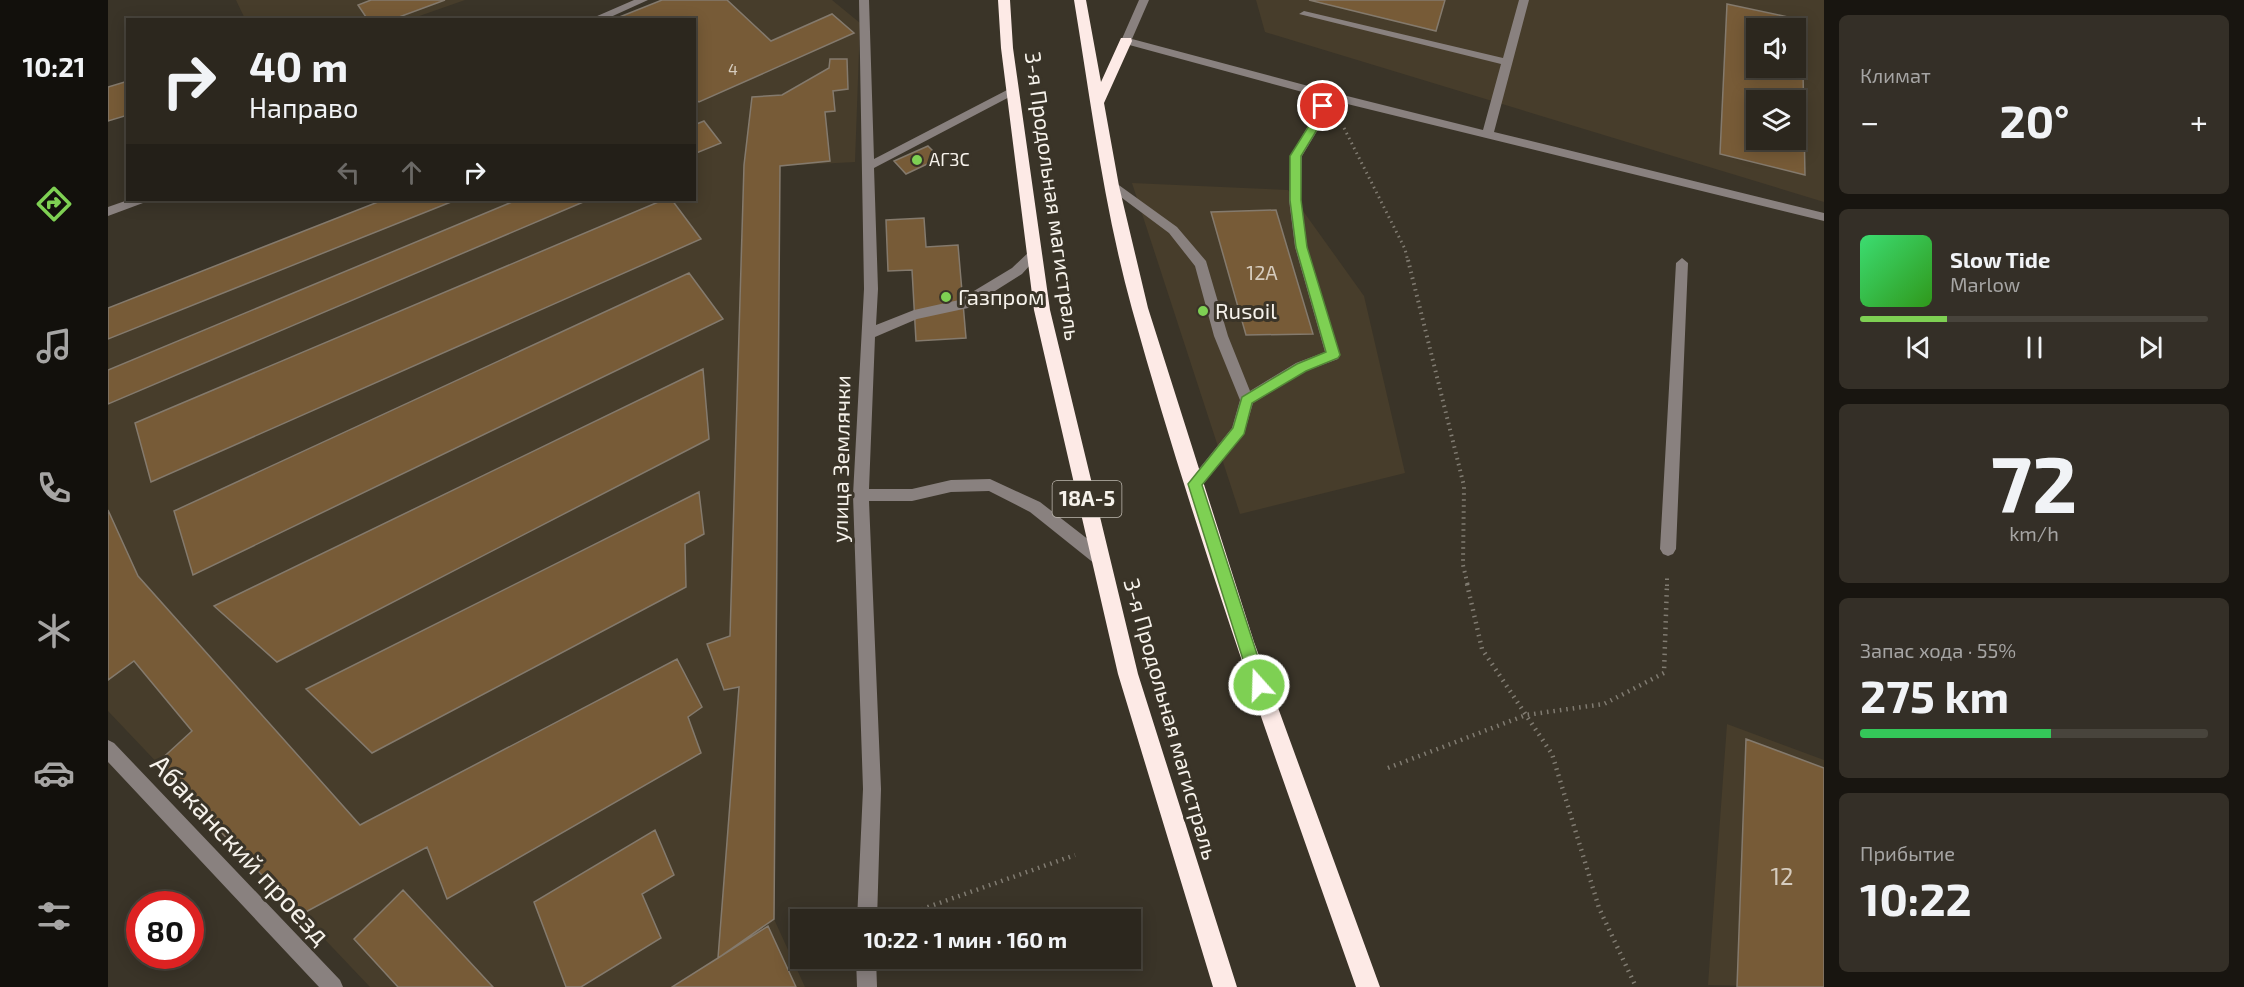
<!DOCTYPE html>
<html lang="ru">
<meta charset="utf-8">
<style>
body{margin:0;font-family:"Exo 2",sans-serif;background:#342f27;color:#f1f3f6;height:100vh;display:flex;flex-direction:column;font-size:22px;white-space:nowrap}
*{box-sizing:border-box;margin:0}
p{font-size:20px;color:#a6a5a4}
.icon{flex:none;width:33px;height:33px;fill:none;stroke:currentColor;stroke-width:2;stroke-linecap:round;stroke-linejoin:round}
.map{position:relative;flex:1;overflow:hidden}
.sheet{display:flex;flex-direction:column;gap:15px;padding:15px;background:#181510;width:420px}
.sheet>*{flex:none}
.banner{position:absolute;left:18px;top:18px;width:570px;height:183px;border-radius:0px;box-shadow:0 3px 15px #0003,0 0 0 2px #48443c;background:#2c271e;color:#f1f3f6;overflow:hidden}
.buttons{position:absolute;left:1638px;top:18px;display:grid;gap:12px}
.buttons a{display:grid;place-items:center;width:60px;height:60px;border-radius:0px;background:#2c271e;box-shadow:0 3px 15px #0003,0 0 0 2px #48443c;font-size:30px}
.speed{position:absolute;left:18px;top:891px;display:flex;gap:12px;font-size:30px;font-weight:700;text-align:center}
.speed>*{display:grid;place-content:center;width:78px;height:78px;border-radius:50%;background:#2c271e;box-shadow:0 3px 15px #0003,0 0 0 2px #48443c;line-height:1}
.speed .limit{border:9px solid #d22;background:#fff;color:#111}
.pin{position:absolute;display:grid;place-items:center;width:51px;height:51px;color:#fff;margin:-26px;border:3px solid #fff;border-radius:50%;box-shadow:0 2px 6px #0007}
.me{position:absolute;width:66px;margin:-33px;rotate:340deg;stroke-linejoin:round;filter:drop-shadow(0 0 4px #0008)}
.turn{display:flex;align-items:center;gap:21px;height:126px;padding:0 24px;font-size:27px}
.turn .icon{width:78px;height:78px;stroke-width:2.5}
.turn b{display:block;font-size:42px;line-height:51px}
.lanes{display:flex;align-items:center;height:57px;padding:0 24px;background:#0003;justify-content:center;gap:30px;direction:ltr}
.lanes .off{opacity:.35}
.big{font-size:45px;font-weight:700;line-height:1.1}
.sheet .card{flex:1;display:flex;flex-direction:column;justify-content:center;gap:9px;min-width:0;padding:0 21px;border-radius:9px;background:#342f27}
.sheet .dial{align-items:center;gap:0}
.dial b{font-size:78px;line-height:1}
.song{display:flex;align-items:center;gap:18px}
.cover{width:72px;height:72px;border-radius:9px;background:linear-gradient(135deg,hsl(140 70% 55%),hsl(110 70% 35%))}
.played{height:6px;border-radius:3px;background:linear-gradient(90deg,#7ed053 25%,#48443c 25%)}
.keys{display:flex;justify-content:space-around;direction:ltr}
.heat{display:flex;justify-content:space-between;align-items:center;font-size:33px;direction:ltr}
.charge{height:9px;border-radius:4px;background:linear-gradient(90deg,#34c759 55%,#48443c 0)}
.trip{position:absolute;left:682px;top:909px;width:351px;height:60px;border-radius:0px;background:#2c271e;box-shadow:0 3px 15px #0003,0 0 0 2px #48443c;font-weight:700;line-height:60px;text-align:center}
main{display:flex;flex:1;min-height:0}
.tab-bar{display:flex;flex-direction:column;width:108px;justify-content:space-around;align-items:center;background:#12100c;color:#a6a5a4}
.tab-bar .icon{width:42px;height:42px}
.tab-bar .current{color:#7ed053}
.tab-bar b{font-size:27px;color:#f1f3f6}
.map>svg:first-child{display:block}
</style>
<main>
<nav class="tab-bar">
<b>10:21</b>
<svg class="icon current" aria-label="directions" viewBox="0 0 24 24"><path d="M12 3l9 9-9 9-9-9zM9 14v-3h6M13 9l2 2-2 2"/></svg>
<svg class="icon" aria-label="music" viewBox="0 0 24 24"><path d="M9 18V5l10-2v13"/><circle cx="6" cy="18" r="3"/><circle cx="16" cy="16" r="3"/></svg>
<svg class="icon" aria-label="phone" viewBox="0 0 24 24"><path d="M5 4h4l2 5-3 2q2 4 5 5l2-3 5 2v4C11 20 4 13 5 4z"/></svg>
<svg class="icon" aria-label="climate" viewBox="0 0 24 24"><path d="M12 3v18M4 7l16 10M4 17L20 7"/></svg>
<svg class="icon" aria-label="car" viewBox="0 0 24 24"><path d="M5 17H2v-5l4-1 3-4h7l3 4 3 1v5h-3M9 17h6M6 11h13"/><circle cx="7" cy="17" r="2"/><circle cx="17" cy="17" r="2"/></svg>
<svg class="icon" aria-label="filters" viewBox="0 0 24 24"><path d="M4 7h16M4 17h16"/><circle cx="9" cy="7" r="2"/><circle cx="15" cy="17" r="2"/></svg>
</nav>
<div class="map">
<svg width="1716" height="987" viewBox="0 0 1716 987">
<rect width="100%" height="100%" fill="#3a3428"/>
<path fill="#473d2b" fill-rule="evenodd" d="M128 0H357L300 20 137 19Z
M554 0H724L752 23 747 162 672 166 666 919 697 987H262L0 711V308L275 200H586V20L506 19Z
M1148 0H1716V202L1157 32ZM1648 28H1688V68H1648ZM1648 100H1688V140H1648Z
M1024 183 1180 190 1256 296 1297 473 1132 514Z
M1619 724 1716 760V987L1600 985Z"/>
<path fill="#775b37" stroke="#847a6d" stroke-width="1.5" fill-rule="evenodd" d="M263 0H337L283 20H260L250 5Z
M554 0H619L663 41 724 14 746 33 591 102 586 98V20L509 18Z
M1201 0H1337L1328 31Z
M1619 4 1694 20 1697 175 1612 154ZM1648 28H1688V68H1648ZM1648 100H1688V140H1648Z
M722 59H739L740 89 725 91 727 111 717 112 722 161 672 166 666 919 610 958 631 687 616 690 599 644 622 636 636 165 644 97 674 95 721 68Z
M20 81V115L0 121V87Z
M596 121 613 143 586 154V125Z
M820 146 832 158 798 174 786 161Z
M275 200H348L0 339V308Z
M409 200H480L0 404V370Z
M555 200H564L593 239 43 482 27 423Z
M1168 210 1205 334 1138 335 1103 212Z
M816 218 818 247 850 245 858 338 808 341 804 270 780 271 778 220Z
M581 273 615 319 85 575 66 511Z
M595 369 601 439 169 662 106 606Z
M591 492 596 534 577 544 578 587 264 753 198 689Z
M0 510 30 576 252 825 569 659 594 707 580 717 593 753 339 899 319 847 192 915 48 764 84 731 26 661 0 680Z
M1638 739 1716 768V987H1629Z
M547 830 566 875 534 894 553 938 473 987H458L426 902Z
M295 890 385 987H290L246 939Z
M660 926 688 987H564L610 958Z"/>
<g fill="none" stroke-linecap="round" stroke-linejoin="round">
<path stroke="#817c72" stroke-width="3" stroke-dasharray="1.5 4" stroke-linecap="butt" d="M1236 128 1297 249 1300 262"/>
<path stroke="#817c72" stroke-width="4" stroke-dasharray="1.5 4.5" stroke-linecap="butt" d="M1300 260 1356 486 1355 565 1360 586
M1559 586V575"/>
<path stroke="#817c72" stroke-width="4.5" stroke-dasharray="1.5 5" stroke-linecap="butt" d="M1359 584 1374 649 1444 754 1491 908 1528 987
M1280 768 1418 715 1496 704 1556 673 1559 584
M789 918 967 855"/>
<path fill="#89817f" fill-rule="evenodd" d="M526 0H540L496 20H480Z
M751 0H761L766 159 901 89H909L911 92 766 168 770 289 768 325 806 310 851 300 904 268 923 250H931L933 253 914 274 860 308 809 319 767 337 761 489H804L843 480 882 479 932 502 999 554 1001 559 999 564 993 566 987 564 922 512 881 491 843 492 804 501H761L773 789 769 920H749L755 789 745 495 756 289Z
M1031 0H1041L1024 39 1219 91 1375 130 1393 64 1191 14 1196 11 1395 58 1411 0H1421L1386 132 1716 213V221L1223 100 1217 118 1194 156 1193 200 1199 247 1232 355 1230 359 1198 371 1145 403 1136 434 1092 488H1082L1080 484 1082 480 1124 428 1132 400 1106 336 1087 266 1061 233 998 186 1000 183H1008L1069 227 1098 261 1120 336 1142 391 1188 363 1217 352 1187 247 1181 200 1182 156 1205 118 1213 97 1014 43 1013 41Z
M20 200H37L35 203 0 216V207Z
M1574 258 1580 263 1568 549 1565 554 1560 556 1555 554 1552 549 1568 263Z
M0 740 6 743 232 980 235 987H211L0 762Z
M748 958H768L769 987H749Z"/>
<path fill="#fdeae6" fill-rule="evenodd" d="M890 0H902L905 48 942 310 1030 674 1129 987H1105L1010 674 926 310 893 48Z
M966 0H978L993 82 1013 38H1023L1024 41 996 103 1011 186 1040 308 1146 642 1272 987H1248C1169 763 1088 539 1024 309 996 208 983 103 966 0Z"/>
</g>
<path fill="#7ed053" stroke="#528736" stroke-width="1.5" d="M1211 104 1220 106 1216 118 1193 156V200L1199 247 1232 355 1230 358 1198 371 1144 403 1136 434 1094 485 1159 685 1157 690 1151 692 1146 690 1143 685 1080 484 1125 428 1134 397 1189 364 1218 352 1188 247 1182 200V156L1206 118Z"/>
<g fill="#7ed053" stroke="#3a3428" stroke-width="2">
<circle cx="809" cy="160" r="6"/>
<circle cx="838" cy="297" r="6"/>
<circle cx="1095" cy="311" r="6"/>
</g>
<g text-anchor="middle" stroke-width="6" stroke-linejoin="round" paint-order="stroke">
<g font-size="16" fill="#d6ccbe">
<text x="625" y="75">4</text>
</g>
<g font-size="18" fill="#f6f2eb" stroke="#3a3428" text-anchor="start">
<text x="821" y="166">АГЗС</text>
</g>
<g font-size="20" fill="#d6ccbe">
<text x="1154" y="280">12А</text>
</g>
<rect fill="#3a3428" stroke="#beb9b0" stroke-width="1.5" x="944.5" y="481" width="69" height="36" rx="4.5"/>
<g font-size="21" font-weight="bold" fill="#f6f2eb">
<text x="979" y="506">18А-5</text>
</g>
<g font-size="22" fill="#f6f2eb" stroke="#3a3428">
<text transform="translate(945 196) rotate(82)" y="8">3-я Продольная магистраль</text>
<text transform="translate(733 459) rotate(-89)" y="8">улица Землячки</text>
<text transform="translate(1063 719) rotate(74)" y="8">3-я Продольная магистраль</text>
</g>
<g font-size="22" fill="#f6f2eb" stroke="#3a3428" text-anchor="start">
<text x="850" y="305">Газпром</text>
<text x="1107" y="319">Rusoil</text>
</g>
<g font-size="24" fill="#d6ccbe">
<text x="1674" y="885">12</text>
</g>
<g font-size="27" fill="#f6f2eb" stroke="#3a3428">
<text transform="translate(132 850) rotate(47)" y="9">Абаканский проезд</text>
</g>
</g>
</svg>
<div class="buttons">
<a><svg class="icon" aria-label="sound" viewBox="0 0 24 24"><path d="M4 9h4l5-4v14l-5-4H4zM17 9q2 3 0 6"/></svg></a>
<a><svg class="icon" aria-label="layers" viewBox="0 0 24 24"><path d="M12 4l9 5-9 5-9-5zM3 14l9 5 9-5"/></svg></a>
</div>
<div class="speed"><div class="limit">80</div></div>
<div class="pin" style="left:1215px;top:106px;background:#d93025"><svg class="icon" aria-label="arrive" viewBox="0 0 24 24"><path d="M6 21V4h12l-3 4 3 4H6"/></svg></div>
<svg class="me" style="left:1151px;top:685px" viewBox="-20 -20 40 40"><circle r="17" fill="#7ed053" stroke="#fff" stroke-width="3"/><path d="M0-11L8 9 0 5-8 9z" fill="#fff"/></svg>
<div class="trip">10:22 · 1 мин · 160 m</div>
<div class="banner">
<div class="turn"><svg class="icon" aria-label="right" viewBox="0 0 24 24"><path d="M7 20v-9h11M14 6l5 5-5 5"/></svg><div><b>40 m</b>Направо</div></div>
<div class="lanes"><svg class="icon off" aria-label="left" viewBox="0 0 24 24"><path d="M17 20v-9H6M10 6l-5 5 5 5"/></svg><svg class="icon off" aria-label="ahead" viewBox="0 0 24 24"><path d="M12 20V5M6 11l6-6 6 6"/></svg><svg class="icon" aria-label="right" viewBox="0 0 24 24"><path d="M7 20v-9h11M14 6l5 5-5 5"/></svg></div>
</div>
</div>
<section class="sheet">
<div class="card"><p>Климат</p>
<div class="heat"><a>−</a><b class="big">20°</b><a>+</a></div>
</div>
<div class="card">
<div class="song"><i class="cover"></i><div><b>Slow Tide</b><p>Marlow</p></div></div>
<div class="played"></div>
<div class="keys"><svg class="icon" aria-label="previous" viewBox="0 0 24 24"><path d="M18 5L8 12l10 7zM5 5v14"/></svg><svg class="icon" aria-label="pause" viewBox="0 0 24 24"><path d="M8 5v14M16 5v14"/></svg><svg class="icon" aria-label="next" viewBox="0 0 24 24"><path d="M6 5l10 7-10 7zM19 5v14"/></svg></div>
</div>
<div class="card dial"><b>72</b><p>km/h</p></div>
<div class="card"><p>Запас хода · 55%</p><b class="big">275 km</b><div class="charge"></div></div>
<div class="card"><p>Прибытие</p><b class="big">10:22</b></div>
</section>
</main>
